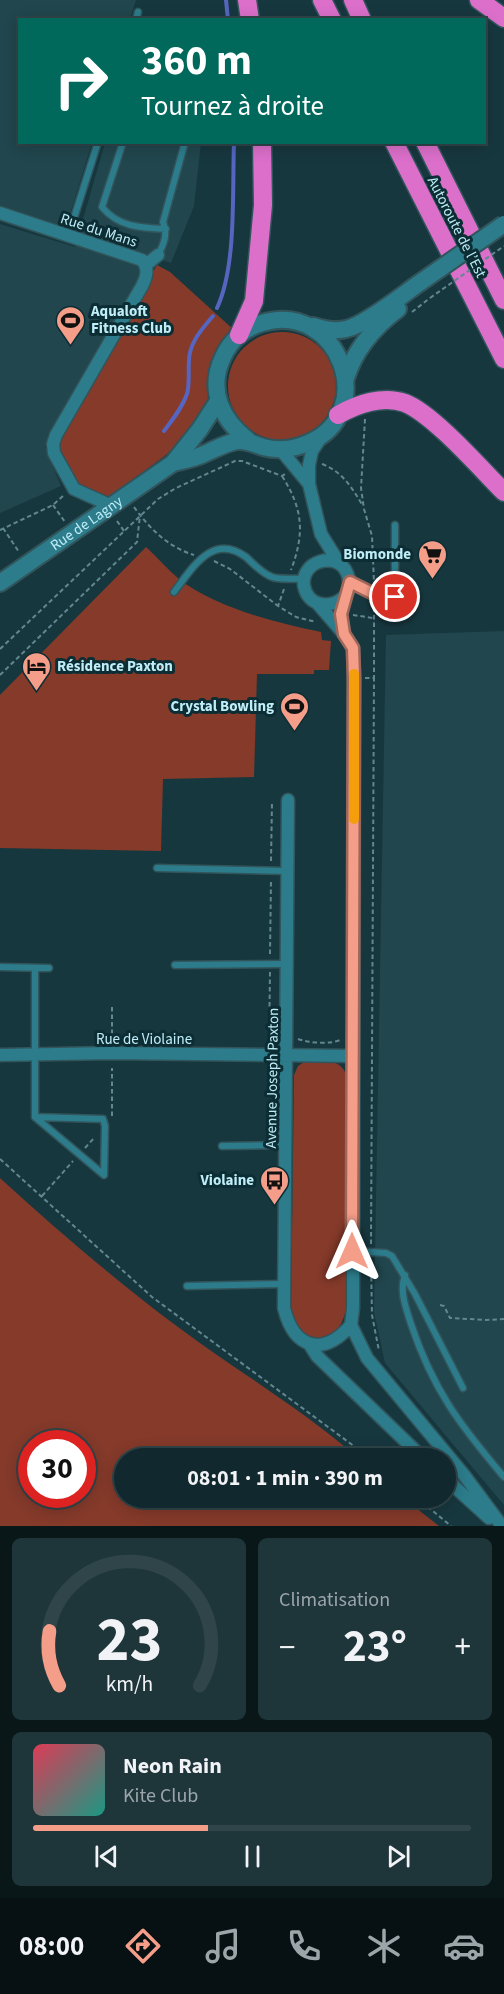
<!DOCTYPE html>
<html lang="fr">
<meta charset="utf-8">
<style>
body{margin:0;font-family:"Source Sans 3",sans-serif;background:#1e353a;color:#f1f3f6;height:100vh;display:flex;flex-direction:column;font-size:22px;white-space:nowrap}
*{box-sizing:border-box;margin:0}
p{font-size:20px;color:#9ca6aa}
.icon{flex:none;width:33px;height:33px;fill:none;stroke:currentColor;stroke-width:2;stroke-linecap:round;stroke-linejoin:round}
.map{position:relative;height:1526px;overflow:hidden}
.panel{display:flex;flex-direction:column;gap:12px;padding:12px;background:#091719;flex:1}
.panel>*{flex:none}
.top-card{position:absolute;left:18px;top:18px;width:468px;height:126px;border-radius:0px;box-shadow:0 3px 15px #0003,0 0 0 2px #30454a;background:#00695c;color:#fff;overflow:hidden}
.speed{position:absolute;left:18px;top:1430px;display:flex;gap:12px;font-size:30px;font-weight:700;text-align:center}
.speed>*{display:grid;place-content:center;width:78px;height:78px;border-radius:50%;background:#11292e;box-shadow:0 3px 15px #0003,0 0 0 2px #30454a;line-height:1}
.speed .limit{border:9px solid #d22;background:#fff;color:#111}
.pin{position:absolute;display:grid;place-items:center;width:51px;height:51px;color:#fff;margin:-26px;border:3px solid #fff;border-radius:50%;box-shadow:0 2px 6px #0007}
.me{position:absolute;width:66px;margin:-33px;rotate:0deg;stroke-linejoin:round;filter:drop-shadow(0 0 4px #0008)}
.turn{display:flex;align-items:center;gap:21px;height:126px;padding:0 24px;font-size:27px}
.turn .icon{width:78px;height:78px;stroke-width:2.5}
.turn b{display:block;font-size:42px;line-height:51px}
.big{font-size:45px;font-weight:700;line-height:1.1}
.panel .card{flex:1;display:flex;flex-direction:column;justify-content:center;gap:9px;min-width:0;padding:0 21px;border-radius:9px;background:#1e353a}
.panel .dial{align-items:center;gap:0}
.dial svg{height:156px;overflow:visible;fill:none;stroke:#30454a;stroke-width:7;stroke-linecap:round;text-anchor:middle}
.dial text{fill:#f1f3f6;stroke:none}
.song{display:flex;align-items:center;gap:18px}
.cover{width:72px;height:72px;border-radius:9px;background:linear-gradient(135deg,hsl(350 70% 55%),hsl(170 70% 35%))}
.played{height:6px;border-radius:3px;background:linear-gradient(90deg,#f49e8a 40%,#30454a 40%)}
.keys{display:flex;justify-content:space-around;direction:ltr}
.heat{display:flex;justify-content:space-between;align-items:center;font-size:33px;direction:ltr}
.panel .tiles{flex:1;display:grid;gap:12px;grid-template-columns:1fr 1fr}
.card:last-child{grid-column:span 2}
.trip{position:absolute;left:114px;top:1448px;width:342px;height:60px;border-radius:30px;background:#11292e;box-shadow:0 3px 15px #0003,0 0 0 2px #30454a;font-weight:700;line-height:60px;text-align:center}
.tabs{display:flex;height:96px;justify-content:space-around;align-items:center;background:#071012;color:#9ca6aa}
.tabs .icon{width:42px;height:42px}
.tabs .active{color:#f49e8a}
.tabs b{font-size:27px;color:#f1f3f6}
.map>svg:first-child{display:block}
</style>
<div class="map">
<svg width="504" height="1526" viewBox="0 0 504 1526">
<rect width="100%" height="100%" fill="#17373e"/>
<path fill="#21464d" d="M0 0H136L130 19 20 20V142L92 143 63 237 0 216Z
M105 143H201L194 206 171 263 150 256 139 282 45 447 61 486 0 513V224L75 247Z
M504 631V1505L385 1363 374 1312 386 635Z"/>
<path fill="#853a2a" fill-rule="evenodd" d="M157 265 170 272 234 330 208 375 209 388 207 406 186 435 166 455 109 497 102 496 76 484 57 451V440Z
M228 386a54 54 0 1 1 108 0a54 54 0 1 1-108 0Z
M146 547C157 557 167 569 179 579 214 607 277 623 321 632L322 640 331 641 329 670H314V674H257L254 777 163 779 161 851 0 848V695Z
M304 1062C321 1062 338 1056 346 1074V1311C343 1320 340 1329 331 1335 313 1348 293 1328 291 1310L294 1075 298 1066Z
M0 1178C57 1230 116 1281 178 1327 237 1371 302 1409 358 1458H124V1497H402L439 1526H0ZM32 1443H82V1494H32Z"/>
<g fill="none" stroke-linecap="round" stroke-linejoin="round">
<path stroke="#5565c0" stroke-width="4" d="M226 0 228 20
M217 308C237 265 232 191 234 142
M164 431C173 419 182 408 187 394 190 384 188 372 189 361 189 343 202 329 213 316"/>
<defs>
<path id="lane" d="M136 20 138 12
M123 142 102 207C118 227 141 228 166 229
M73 221 98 142
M158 255C164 244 168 234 163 222L185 142
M350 583 374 594 395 597V525
M174 592C192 569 212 532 246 557 254 564 261 573 272 577 280 580 295 578 304 579
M157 868 287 871
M175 965 287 964
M0 967 49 968
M35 968V1117L104 1175 105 1126 103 1119 35 1117
M222 1146 285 1145
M353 1251 386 1253 392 1256 415 1294 463 1388
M405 1275C399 1291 406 1308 411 1324 433 1390 460 1425 504 1477
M187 1286 284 1284"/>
<path id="street" d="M0 213 142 260C149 269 147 276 142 286L56 435 53 444 54 453 74 489 112 506
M146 265 158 255
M322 436 312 451 309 465V484L321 534 339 563
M280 449 309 484
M318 604 344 634 353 648 354 678 353 1308 351 1325 367 1358 464 1475 502 1526
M344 632C343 627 341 620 341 614 341 599 354 588 347 573 337 550 300 561 304 586 308 607 331 609 344 597
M288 800 284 1308C294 1349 323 1357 351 1325
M0 1055 112 1053 353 1056
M310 1345 317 1356 423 1458
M446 1479 489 1518"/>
<g id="secondary">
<path d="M313 326C323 329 334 332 346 329 365 325 401 296 418 284"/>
<path d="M346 378C355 349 374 327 398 309"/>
<path d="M173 463C182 461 191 459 199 456 212 451 225 443 237 441 248 440 253 444 263 447 278 451 294 449 308 443 380 413 339 300 262 323 244 328 230 341 223 357 207 390 222 420 248 440"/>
<path id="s1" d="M0 583 173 463 200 429 218 401"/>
</g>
<path id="highway" d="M247 0 250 20
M322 0 332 20
M353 0 362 20
M479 0 504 18
M394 142 504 359
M425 142 504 300
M239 335 254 301 263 205 262 142
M338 415C357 404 383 395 405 403 433 414 481 469 504 492"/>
</defs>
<use href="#lane" stroke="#32545b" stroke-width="9"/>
<use href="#street" stroke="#32545b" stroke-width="15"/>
<use href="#secondary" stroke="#32545b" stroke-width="20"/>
<use href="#highway" stroke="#32545b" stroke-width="21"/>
<path stroke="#618790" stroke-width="2" stroke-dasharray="4.5 3" stroke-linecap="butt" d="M412 312 430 298
M365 419 361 488 364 509 372 536 374 583
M322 464C343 472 352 488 363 506
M282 476C303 509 305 533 291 570
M53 505 65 522
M134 507C150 529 168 547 194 555
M117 521 124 531
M3 528 19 552
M0 530 53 505 63 496
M214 561 230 569 278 606
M284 589 278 606 296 617 316 622
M353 615 373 618
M0 649 158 499 176 488 235 461H242L282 476 285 474
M0 675 137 542 140 515
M365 678H374V604
M271 861 272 802
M270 954 271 879
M112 1007V1040
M298 1039C309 1043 332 1045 342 1039
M269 1044 270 972
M112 1116V1068
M85 1148 95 1137
M0 1159 152 1297 370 1458
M42 1196 73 1161
M371 1244 374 678
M371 1262 372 1315 379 1351
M440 1305 444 1306 450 1318 486 1320 504 1319
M416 1497 451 1526"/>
<use href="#lane" stroke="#2c7c8b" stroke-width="6"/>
<use href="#street" stroke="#2c7c8b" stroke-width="12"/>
<use href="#secondary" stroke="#2c7c8b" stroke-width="16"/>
<use href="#highway" stroke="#db6fca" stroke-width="18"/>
<defs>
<path id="secondary-bridge" d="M418 284 504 224"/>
</defs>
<use href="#secondary-bridge" stroke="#32545b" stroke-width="20" stroke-linecap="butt"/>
<path stroke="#618790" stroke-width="2" stroke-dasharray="4.5 3" stroke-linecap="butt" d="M430 298 504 246"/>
<use href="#secondary-bridge" stroke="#2c7c8b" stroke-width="16"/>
</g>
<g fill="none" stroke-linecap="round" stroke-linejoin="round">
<defs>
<path id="route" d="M352 1251 354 678 353 648 344 634 341 614 350 582 374 594 395 597"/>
</defs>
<use href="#route" stroke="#9f675a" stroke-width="15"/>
<use href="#route" stroke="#f49e8a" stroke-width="10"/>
<path stroke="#f59e0b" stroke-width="10" d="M354 819V674"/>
</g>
<defs>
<symbol id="stadium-pin" viewBox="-11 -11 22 30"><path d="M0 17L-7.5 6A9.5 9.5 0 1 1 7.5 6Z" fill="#f49e8a" stroke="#0c2d33"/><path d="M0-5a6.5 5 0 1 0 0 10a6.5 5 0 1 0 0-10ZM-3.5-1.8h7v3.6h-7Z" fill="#111"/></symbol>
<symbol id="supermarket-pin" viewBox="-11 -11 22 30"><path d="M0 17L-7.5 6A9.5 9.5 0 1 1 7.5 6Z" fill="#f49e8a" stroke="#0c2d33"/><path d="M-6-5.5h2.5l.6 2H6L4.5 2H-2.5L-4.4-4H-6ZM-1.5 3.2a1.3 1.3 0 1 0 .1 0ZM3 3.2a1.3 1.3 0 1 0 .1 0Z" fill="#111"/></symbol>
<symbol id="hotel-pin" viewBox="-11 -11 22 30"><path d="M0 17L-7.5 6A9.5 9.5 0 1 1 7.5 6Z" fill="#f49e8a" stroke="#0c2d33"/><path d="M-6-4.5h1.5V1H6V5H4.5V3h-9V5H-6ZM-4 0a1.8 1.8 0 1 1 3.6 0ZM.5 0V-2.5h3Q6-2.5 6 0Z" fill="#111"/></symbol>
<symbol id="bus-pin" viewBox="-11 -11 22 30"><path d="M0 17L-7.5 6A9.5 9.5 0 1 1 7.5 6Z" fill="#f49e8a" stroke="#0c2d33"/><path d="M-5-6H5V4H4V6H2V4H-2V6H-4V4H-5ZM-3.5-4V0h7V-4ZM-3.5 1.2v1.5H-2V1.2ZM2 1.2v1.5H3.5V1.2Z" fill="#111"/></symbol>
</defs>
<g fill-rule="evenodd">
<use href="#stadium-pin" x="54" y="304" width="33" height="45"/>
<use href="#supermarket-pin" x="416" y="538" width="33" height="45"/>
<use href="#hotel-pin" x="20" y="650" width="33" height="45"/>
<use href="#stadium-pin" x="278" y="690" width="33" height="45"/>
<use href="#bus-pin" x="258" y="1164" width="33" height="45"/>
</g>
<g text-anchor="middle" stroke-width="6" stroke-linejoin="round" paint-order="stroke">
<g font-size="15" fill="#bfedf8" stroke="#0c2d33">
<text transform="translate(457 227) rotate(63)" y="5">Autoroute de l’Est</text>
<text transform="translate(99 230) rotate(18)" y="5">Rue du Mans</text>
<text dy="5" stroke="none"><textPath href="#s1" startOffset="105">Rue de Lagny</textPath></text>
<text x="144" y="1044">Rue de Violaine</text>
<text transform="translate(272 1078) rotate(-89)" y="5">Avenue Joseph Paxton</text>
</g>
<g font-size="15" font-weight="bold" fill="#bfedf8" stroke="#0c2d33" text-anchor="end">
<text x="91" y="316" text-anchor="start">Aqualoft<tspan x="91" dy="17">Fitness Club</tspan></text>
<text x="411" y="559">Biomonde</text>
<text x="57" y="671" text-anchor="start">Résidence Paxton</text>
<text x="274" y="711">Crystal Bowling</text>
<text x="254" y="1185">Violaine</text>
</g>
</g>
</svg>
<div class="speed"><div class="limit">30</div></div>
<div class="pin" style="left:395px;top:597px;background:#d93025"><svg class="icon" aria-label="arrive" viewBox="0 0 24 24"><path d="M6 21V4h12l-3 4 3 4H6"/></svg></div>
<svg class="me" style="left:352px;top:1251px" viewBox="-20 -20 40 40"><path d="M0-17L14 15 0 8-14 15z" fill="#f49e8a" stroke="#fff" stroke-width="4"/></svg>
<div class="trip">08:01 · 1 min · 390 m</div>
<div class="top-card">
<div class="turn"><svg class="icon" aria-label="right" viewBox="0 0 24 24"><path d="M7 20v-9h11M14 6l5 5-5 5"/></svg><div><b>360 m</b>Tournez à droite</div></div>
</div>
</div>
<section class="panel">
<div class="tiles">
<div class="card dial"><svg viewBox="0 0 100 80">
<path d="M14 69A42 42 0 1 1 86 69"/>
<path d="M14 69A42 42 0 0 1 9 41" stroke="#f49e8a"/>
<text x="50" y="56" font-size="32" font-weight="700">23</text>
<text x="50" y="72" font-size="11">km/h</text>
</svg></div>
<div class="card"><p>Climatisation</p>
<div class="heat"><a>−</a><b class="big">23°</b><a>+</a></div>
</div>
<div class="card">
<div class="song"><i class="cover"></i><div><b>Neon Rain</b><p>Kite Club</p></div></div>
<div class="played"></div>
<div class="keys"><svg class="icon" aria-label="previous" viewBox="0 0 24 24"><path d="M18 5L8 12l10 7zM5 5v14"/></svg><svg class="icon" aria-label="pause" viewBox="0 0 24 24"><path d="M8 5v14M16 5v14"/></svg><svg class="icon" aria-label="next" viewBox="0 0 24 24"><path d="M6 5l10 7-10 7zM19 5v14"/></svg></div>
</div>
</div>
</section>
<nav class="tabs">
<b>08:00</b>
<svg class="icon active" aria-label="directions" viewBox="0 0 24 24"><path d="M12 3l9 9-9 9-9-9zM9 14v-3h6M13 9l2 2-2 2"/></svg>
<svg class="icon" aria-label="music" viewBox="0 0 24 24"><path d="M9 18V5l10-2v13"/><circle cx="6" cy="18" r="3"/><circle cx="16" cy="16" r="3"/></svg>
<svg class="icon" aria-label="phone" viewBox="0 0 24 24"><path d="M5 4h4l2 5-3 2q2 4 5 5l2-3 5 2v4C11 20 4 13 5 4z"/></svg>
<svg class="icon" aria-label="climate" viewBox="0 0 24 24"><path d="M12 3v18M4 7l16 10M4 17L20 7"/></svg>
<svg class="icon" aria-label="car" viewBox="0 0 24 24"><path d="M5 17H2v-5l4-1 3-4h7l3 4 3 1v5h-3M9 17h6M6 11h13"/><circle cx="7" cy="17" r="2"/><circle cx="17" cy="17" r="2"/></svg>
</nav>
